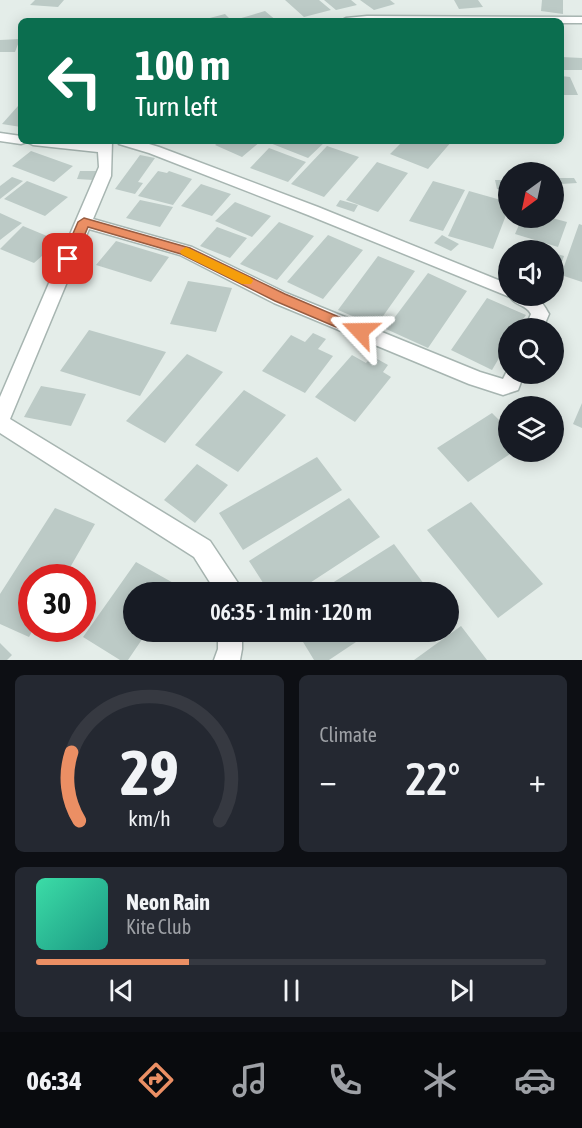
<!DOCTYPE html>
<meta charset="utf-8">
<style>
body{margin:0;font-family:"Asap Condensed",sans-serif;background:#242831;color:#f1f3f6;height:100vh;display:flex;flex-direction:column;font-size:22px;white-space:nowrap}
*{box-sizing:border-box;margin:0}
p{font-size:20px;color:#9ea1a6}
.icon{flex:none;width:33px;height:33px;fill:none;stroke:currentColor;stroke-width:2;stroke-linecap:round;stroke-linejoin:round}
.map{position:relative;height:660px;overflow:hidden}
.side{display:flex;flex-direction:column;gap:15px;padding:15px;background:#0d0f14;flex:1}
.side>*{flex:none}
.banner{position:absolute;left:18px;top:18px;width:546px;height:126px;border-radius:9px;box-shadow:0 3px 15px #0003;background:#0b6e4f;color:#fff;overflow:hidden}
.needle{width:39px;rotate:213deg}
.tools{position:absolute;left:498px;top:162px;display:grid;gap:12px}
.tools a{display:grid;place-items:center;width:66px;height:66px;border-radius:50%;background:#171b24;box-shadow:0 3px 15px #0003;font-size:30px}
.speed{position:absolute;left:18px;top:564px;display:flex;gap:12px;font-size:30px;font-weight:700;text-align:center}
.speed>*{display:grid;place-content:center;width:78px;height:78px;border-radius:50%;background:#171b24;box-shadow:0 3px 15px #0003;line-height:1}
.speed .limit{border:9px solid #d22;background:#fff;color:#111}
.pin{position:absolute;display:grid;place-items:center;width:51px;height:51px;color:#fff;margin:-26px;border-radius:12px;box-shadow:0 3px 9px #0006}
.me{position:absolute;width:66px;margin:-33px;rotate:293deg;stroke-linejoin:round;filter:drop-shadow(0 0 4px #0008)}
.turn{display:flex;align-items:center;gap:21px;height:126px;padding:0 18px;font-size:27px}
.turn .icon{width:78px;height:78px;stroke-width:2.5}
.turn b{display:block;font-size:42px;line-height:51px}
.big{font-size:45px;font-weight:600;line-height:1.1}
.side .card{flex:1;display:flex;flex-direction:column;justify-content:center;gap:9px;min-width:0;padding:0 21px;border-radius:9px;background:#242831}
.side .dial{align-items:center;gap:0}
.dial svg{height:156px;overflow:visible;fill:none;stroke:#363941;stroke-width:7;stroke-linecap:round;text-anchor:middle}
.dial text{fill:#f1f3f6;stroke:none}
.song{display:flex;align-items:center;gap:18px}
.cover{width:72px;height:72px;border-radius:9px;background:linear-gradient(135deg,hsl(160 70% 55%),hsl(170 70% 35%))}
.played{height:6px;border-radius:3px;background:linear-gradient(90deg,#eb8f64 30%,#363941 30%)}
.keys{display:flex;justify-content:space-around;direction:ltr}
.heat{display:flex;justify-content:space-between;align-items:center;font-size:33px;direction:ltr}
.side .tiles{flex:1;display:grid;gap:15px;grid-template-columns:1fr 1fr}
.card:last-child{grid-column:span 2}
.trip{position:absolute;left:123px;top:582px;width:336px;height:60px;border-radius:30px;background:#171b24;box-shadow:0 3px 15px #0003;font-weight:600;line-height:60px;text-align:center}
.menu{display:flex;height:96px;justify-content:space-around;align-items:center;background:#090b0e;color:#9ea1a6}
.menu .icon{width:42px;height:42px}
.menu .selected{color:#eb8f64}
.menu b{font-size:27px;color:#f1f3f6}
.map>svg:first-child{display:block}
</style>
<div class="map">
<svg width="582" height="660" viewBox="0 0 582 660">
<rect width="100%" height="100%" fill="#e4ede9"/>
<path fill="#bccac6" d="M35 0H64L58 7 30 5Z
M285 0H319L331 10 304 17Z
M324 0H351L357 5 336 10Z
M360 0H390L395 4 374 10Z
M454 0H478L483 7 459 9Z
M542 0H563V14L541 11Z
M265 11 277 21H241L238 19Z
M225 14 232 21H202V20Z
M20 39 15 52H0V40Z
M561 57 582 58V70H561Z
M561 76 570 77 578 95H561Z
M18 106H21V127L2 124Z
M220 141H261L242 157 215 145Z
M272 141H326L308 158 270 143Z
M403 141H452L428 169 390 154Z
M327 146 359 157 324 197 291 184Z
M269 148 306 162 288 182 250 168Z
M31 151 73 166 54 182 12 166Z
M140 155 155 158 138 182 143 183 135 194 115 189Z
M377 162 408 173 378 212 346 200Z
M80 171H96L93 180 77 179Z
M158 171 167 173 169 171 192 179 173 205 138 196Z
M12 177 23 181 0 199V186Z
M558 178H574L577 183 561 184Z
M495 180H508V193L506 190 497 189Z
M27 181 68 197 45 216 4 199Z
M433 181 465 190 443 231 409 221Z
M554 182 559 183 564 201H558L559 204H554Z
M201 184 231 194 212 216 181 206Z
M469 191 508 202V210L493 249 448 236Z
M140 200 173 207 160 227 126 218Z
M340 200 358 205 354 212 336 206Z
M235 202 271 216 252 237 215 221Z
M0 213 22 223 0 240Z
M522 218H552L567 222 558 247 515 234Z
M279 222 314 236 277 280 240 264Z
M579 224 582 225V282L561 275Z
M23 226 59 241 34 263 0 249Z
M217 227 247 238 230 258 200 246Z
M328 235 363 250 323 299 287 282Z
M442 235 459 244 451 251 434 243Z
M116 241 169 257 151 282 96 265Z
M554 253 564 256 559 270 554 269Z
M378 256 415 271 376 326 338 310Z
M428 273 467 291 428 348 386 329Z
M188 281 232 288 216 332 170 324Z
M487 298 526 315 517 328H508V343L492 370 451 350Z
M89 330 166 352 140 396 60 371Z
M313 333 326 339 318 349 333 356 305 393 262 371 291 335 305 342Z
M187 354 223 372 165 443 126 421Z
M352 355 366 363 372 356 388 365 383 372 391 377 355 422 315 397Z
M41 386 86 394 71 426 24 417Z
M244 390 286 415 238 472 195 445Z
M582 403V428L573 424Z
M492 413 508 429V452H513L468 482 437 448Z
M317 457 342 490 243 550 219 513Z
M197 464 228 485 195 523 164 500Z
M349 498 380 537 296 592H269L249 561Z
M471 502 543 584 498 618 427 530Z
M55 508 95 524 64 578H32V628H34L29 637 0 624V594Z
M394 544 430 592H318Z
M136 562 177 585 172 592H134V632H147L128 660H120L83 637Z
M461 626 487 660H414Z
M297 632H371L329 660H314Z
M0 643 12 655 7 660H0Z"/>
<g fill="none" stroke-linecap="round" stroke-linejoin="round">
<defs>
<path id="minor" d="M367 16 582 17V23H561V21H340L346 18Z
M0 133 21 136V141L98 143V141H112L111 176 93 219 192 247 286 293 480 372 503 379 508 369V374H524L518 390 503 395 469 384 274 303 180 255 89 229 10 419 210 541 240 586V592H216L194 557 0 433V397L99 167 98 152 33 145 27 142 21 144 0 141Z
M117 141H139L159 147 318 207 508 284V296C532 296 537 292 549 314L543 328H525L531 314C526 304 515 306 510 297L308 215 149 153 119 144Z
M218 632H242V649L240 660H214L218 649Z"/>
</defs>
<use href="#minor" stroke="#a7b5b1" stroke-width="3"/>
<use href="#minor" fill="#fff" fill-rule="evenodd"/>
</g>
<path fill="#eb8f64" stroke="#995d41" stroke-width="1.5" d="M84 218 190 248 285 294 365 328 367 331 360 337 355 335 275 301 181 254 88 227 73 262H64L62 259 78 222Z"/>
<path fill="#f59e0b" d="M186 247 251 278 253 281 251 284H242L181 254 180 251Z"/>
</svg>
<div class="tools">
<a><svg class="needle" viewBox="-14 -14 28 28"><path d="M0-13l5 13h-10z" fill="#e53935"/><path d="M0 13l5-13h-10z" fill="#9ea1a6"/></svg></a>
<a><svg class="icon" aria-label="sound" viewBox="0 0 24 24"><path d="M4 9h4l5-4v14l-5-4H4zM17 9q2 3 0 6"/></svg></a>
<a><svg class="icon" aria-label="search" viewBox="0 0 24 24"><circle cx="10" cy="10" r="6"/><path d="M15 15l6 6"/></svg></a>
<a><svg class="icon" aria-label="layers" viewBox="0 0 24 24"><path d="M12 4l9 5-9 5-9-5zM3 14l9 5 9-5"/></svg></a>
</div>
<div class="speed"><div class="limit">30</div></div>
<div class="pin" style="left:68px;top:259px;background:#d93025"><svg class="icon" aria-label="arrive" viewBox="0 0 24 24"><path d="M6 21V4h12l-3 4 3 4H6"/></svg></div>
<svg class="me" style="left:360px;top:331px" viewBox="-20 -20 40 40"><path d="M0-17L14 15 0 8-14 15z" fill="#eb8f64" stroke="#fff" stroke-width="4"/></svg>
<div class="trip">06:35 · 1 min · 120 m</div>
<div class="banner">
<div class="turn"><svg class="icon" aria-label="left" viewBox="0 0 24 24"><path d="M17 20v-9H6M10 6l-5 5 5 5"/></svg><div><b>100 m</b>Turn left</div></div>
</div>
</div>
<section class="side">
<div class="tiles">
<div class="card dial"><svg viewBox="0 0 100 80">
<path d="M14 69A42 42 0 1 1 86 69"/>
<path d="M14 69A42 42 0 0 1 10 34" stroke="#eb8f64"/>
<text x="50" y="56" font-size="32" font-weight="700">29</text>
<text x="50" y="72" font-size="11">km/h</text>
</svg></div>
<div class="card"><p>Climate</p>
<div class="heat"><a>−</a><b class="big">22°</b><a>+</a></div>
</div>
<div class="card">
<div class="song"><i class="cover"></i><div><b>Neon Rain</b><p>Kite Club</p></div></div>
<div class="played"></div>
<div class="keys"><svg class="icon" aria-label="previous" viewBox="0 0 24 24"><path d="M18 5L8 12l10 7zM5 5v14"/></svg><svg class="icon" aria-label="pause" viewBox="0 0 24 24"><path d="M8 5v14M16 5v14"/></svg><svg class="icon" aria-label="next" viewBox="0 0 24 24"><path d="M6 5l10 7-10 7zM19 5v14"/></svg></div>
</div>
</div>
</section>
<nav class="menu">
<b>06:34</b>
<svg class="icon selected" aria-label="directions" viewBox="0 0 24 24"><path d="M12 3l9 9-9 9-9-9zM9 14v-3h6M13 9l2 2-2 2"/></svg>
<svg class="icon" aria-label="music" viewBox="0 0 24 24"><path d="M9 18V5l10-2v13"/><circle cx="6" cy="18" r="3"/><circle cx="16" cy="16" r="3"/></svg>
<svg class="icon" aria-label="phone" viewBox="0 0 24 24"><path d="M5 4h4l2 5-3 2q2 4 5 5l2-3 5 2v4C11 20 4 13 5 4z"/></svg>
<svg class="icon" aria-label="climate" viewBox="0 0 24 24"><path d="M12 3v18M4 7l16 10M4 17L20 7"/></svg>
<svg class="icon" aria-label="car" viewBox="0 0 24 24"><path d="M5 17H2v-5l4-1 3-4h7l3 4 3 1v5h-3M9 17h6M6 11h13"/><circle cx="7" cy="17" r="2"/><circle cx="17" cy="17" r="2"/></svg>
</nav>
